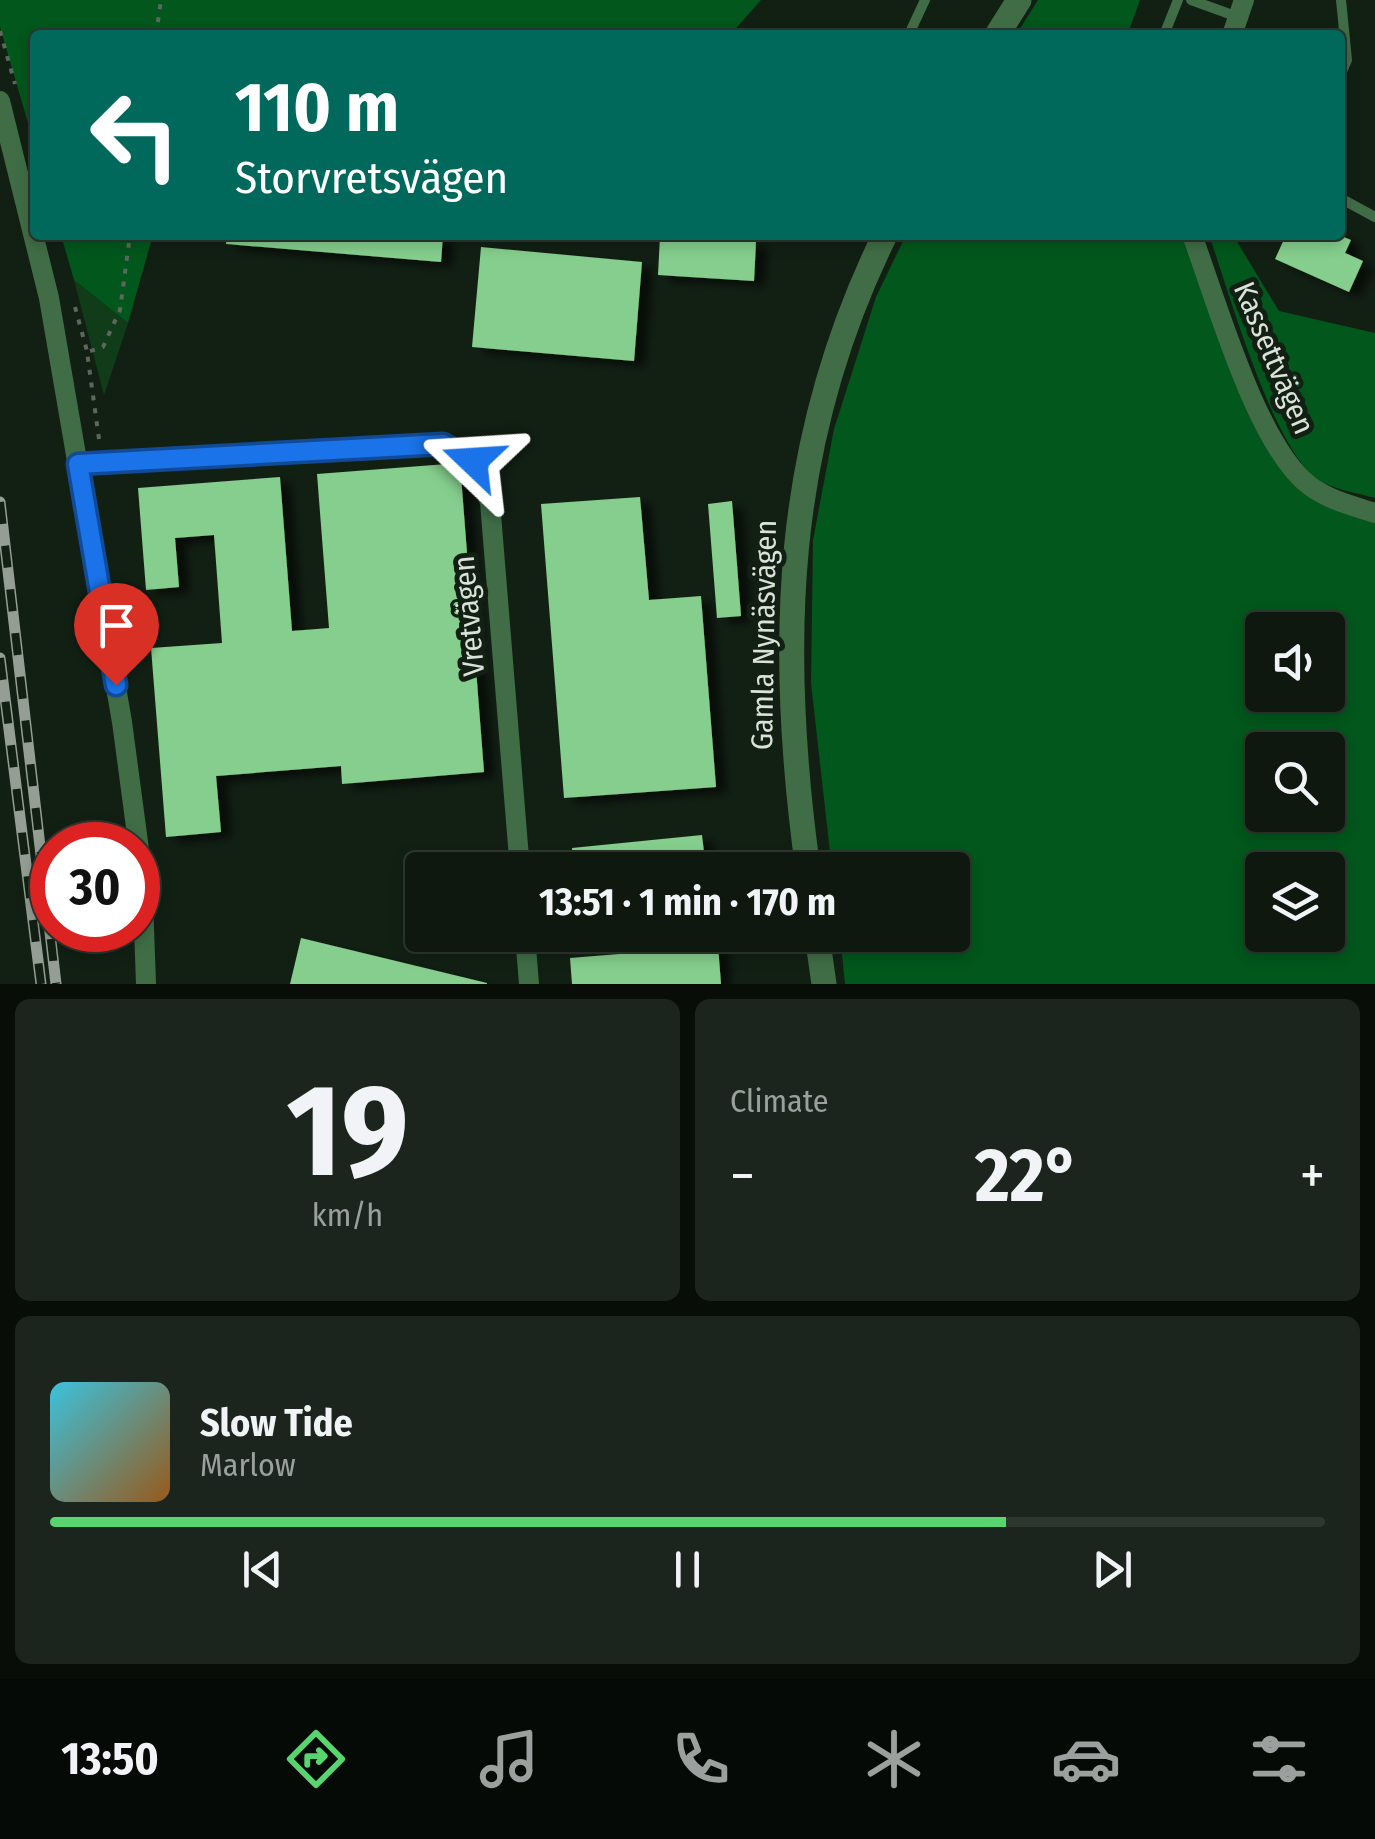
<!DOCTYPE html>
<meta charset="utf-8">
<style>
body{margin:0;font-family:"Fira Sans Condensed",sans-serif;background:#1c251d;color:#f1f3f6;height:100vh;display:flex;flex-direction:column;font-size:38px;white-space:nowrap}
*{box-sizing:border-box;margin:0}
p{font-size:32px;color:#9ba09e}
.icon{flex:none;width:55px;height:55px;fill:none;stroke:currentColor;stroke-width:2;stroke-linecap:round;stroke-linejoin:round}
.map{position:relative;height:984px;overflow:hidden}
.side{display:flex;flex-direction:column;gap:15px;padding:15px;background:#080d08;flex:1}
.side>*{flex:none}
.hud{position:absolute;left:30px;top:30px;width:1315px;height:210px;border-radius:10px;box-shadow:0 5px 15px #0003,0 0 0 2px #2e372f;background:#00695c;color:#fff;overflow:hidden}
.controls{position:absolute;left:1245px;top:612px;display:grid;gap:20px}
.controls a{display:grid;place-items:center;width:100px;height:100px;border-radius:10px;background:#0e180f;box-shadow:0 5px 15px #0003,0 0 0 2px #2e372f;font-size:50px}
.speed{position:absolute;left:30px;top:822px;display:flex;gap:20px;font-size:50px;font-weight:700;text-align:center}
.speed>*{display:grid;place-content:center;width:130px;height:130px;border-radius:50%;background:#0e180f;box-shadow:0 5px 15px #0003,0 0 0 2px #2e372f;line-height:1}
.speed .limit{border:15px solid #d22;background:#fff;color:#111}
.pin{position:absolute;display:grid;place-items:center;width:85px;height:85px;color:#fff;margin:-102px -42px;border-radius:50% 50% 50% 0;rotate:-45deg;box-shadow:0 0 10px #0007}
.pin .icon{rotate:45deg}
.me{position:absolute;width:110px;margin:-55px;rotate:290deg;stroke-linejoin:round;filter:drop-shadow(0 0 8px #0008)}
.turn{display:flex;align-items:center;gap:35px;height:210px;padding:0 40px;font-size:45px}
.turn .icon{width:130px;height:130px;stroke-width:2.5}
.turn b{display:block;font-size:70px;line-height:85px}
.big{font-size:75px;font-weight:700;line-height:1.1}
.side .widget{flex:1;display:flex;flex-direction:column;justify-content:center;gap:15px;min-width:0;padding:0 35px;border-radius:15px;background:#1c251d}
.side .dial{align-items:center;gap:0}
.dial b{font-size:130px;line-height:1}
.song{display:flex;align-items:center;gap:30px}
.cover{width:120px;height:120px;border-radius:15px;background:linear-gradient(135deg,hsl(190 70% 55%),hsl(30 70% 35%))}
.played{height:10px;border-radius:5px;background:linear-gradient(90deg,#59d56f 75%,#2e372f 75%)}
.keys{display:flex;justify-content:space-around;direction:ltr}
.heat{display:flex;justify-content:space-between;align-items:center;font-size:55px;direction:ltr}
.side .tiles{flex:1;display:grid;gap:15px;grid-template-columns:1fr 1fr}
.widget:last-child{grid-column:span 2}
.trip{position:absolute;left:405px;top:852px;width:565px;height:100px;border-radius:10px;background:#0e180f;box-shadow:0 5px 15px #0003,0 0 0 2px #2e372f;font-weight:700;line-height:100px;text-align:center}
.tabs{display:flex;height:160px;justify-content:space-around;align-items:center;background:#060a06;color:#9ba09e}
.tabs .icon{width:70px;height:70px}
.tabs .active{color:#59d56f}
.tabs b{font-size:45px;color:#f1f3f6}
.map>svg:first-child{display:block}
</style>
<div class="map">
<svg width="1375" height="984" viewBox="0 0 1375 984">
<defs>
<filter id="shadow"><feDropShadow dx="11" dy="6" stdDeviation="5" flood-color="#0009"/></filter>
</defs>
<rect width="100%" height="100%" fill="#122014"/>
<path fill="#113c19" d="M74 280 128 323 104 395Z"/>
<path fill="#01571c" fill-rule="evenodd" d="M0 0H761L730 35H35V147L0 27Z
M1038 0H1140L1128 33 1132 35H1016Z
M61 235H153L128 323 74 280Z
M906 235H1183L1236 386 1274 458 1375 522V984H845L840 935H952V870H832L811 683 813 540 834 429 876 297ZM1262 630H1328V695H1262ZM1262 750H1328V815H1262ZM1262 870H1328V935H1262Z
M1209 235H1233L1279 311 1375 333V498C1358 493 1331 489 1317 479 1272 446 1229 292 1209 235Z"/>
<path fill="#85ce8d" filter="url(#shadow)" d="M227 235H443L441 262 226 244Z
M1286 235H1311L1324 241 1327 235H1339L1351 240 1345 253 1363 261 1349 292 1275 259Z
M660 236 756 242 754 281 658 275Z
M481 247 642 262 634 361 472 347Z
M460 463 484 772 342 784 341 766 216 776 221 832 166 837 151 648 222 643 214 535 175 538 179 587 146 590 138 488 280 477 292 631 329 628 317 474Z
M640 497 649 600 701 596 716 787 564 798 541 504Z
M732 501 741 616 717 618 708 504Z
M702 835 706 870H574L572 848Z
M301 938 487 983V984H290Z
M718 946 721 984H572L570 958Z"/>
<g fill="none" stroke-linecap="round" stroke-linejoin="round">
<path stroke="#5c685d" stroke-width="4" stroke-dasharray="5 8" stroke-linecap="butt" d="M0 31 15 84
M156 35 161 0
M75 307 87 351
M99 439 87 352 103 347 120 310 130 235"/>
<path stroke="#406d46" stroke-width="10" d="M1191 0 1238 17
M911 30 925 0
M1164 35 1178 0
M1340 76 1347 60 1341 0
M1340 198 1375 217"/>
<path stroke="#406d46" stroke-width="20" d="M1232 35 1244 0
M0 101 49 298 122 722 142 872 146 984
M1192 235C1216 299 1257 447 1310 486 1329 500 1353 506 1375 513
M78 464 443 444 473 461 490 502 520 870
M525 935 529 984"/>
<path stroke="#406d46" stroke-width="25" d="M997 35 1019 0
M808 870C777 646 783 442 885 235
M817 935 824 984"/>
<defs>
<path id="rail" d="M0 502 56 984
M0 658 41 984"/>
</defs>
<use href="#rail" stroke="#949e95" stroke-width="11"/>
<use href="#rail" stroke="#122014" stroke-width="8" stroke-dasharray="22" stroke-linecap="butt"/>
</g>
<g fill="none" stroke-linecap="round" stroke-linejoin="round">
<defs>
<path id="route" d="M116 685 78 464 443 444 473 461"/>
</defs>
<use href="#route" stroke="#114b97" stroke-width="25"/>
<use href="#route" stroke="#1a73e8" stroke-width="18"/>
</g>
<g text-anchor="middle" stroke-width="10" stroke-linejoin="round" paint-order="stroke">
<g font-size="30" fill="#dae2da" stroke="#122014">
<text transform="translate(1274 358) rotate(67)" y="10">Kassettvägen</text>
<text transform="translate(469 616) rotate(-95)" y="10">Vretvägen</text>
<text transform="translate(764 635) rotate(-89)" y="10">Gamla Nynäsvägen</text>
</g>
</g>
</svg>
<div class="controls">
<a><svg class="icon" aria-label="sound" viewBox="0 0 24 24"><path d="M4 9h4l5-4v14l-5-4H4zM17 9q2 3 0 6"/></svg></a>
<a><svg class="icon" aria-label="search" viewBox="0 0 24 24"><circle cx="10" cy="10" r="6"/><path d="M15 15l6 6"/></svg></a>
<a><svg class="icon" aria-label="layers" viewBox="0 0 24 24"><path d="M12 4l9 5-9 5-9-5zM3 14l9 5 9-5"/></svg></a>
</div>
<div class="speed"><div class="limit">30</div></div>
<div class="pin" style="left:116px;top:685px;background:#d93025"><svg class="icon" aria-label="arrive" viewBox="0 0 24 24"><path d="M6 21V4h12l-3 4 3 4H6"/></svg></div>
<svg class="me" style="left:473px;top:461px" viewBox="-20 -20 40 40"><path d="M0-17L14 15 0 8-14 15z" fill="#1a73e8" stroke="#fff" stroke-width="4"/></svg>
<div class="trip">13:51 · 1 min · 170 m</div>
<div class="hud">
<div class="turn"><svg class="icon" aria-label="left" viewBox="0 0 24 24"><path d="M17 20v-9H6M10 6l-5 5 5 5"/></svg><div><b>110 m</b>Storvretsvägen</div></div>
</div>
</div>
<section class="side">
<div class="tiles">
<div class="widget dial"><b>19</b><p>km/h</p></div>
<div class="widget"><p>Climate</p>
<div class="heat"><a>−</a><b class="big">22°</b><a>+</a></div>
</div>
<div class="widget">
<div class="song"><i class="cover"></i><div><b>Slow Tide</b><p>Marlow</p></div></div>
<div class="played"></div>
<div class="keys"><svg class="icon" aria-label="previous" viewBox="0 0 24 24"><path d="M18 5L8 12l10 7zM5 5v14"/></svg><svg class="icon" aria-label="pause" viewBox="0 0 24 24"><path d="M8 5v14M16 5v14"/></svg><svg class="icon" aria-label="next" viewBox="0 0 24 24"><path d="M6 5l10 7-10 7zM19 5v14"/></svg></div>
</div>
</div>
</section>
<nav class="tabs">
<b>13:50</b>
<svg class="icon active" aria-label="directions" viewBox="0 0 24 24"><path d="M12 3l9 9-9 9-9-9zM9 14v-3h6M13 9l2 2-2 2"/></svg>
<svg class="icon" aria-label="music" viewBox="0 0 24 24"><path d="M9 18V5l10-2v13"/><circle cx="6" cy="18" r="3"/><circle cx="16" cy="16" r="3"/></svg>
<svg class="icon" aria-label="phone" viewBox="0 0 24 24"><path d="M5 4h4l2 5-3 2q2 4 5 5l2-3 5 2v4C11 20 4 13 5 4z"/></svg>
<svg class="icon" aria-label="climate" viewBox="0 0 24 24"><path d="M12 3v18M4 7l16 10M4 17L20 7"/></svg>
<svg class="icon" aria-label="car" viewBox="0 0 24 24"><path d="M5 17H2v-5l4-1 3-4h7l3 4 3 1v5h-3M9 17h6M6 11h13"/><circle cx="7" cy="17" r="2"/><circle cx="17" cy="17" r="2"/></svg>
<svg class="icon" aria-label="filters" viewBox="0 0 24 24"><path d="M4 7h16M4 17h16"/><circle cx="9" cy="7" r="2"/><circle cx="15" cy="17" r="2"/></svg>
</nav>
